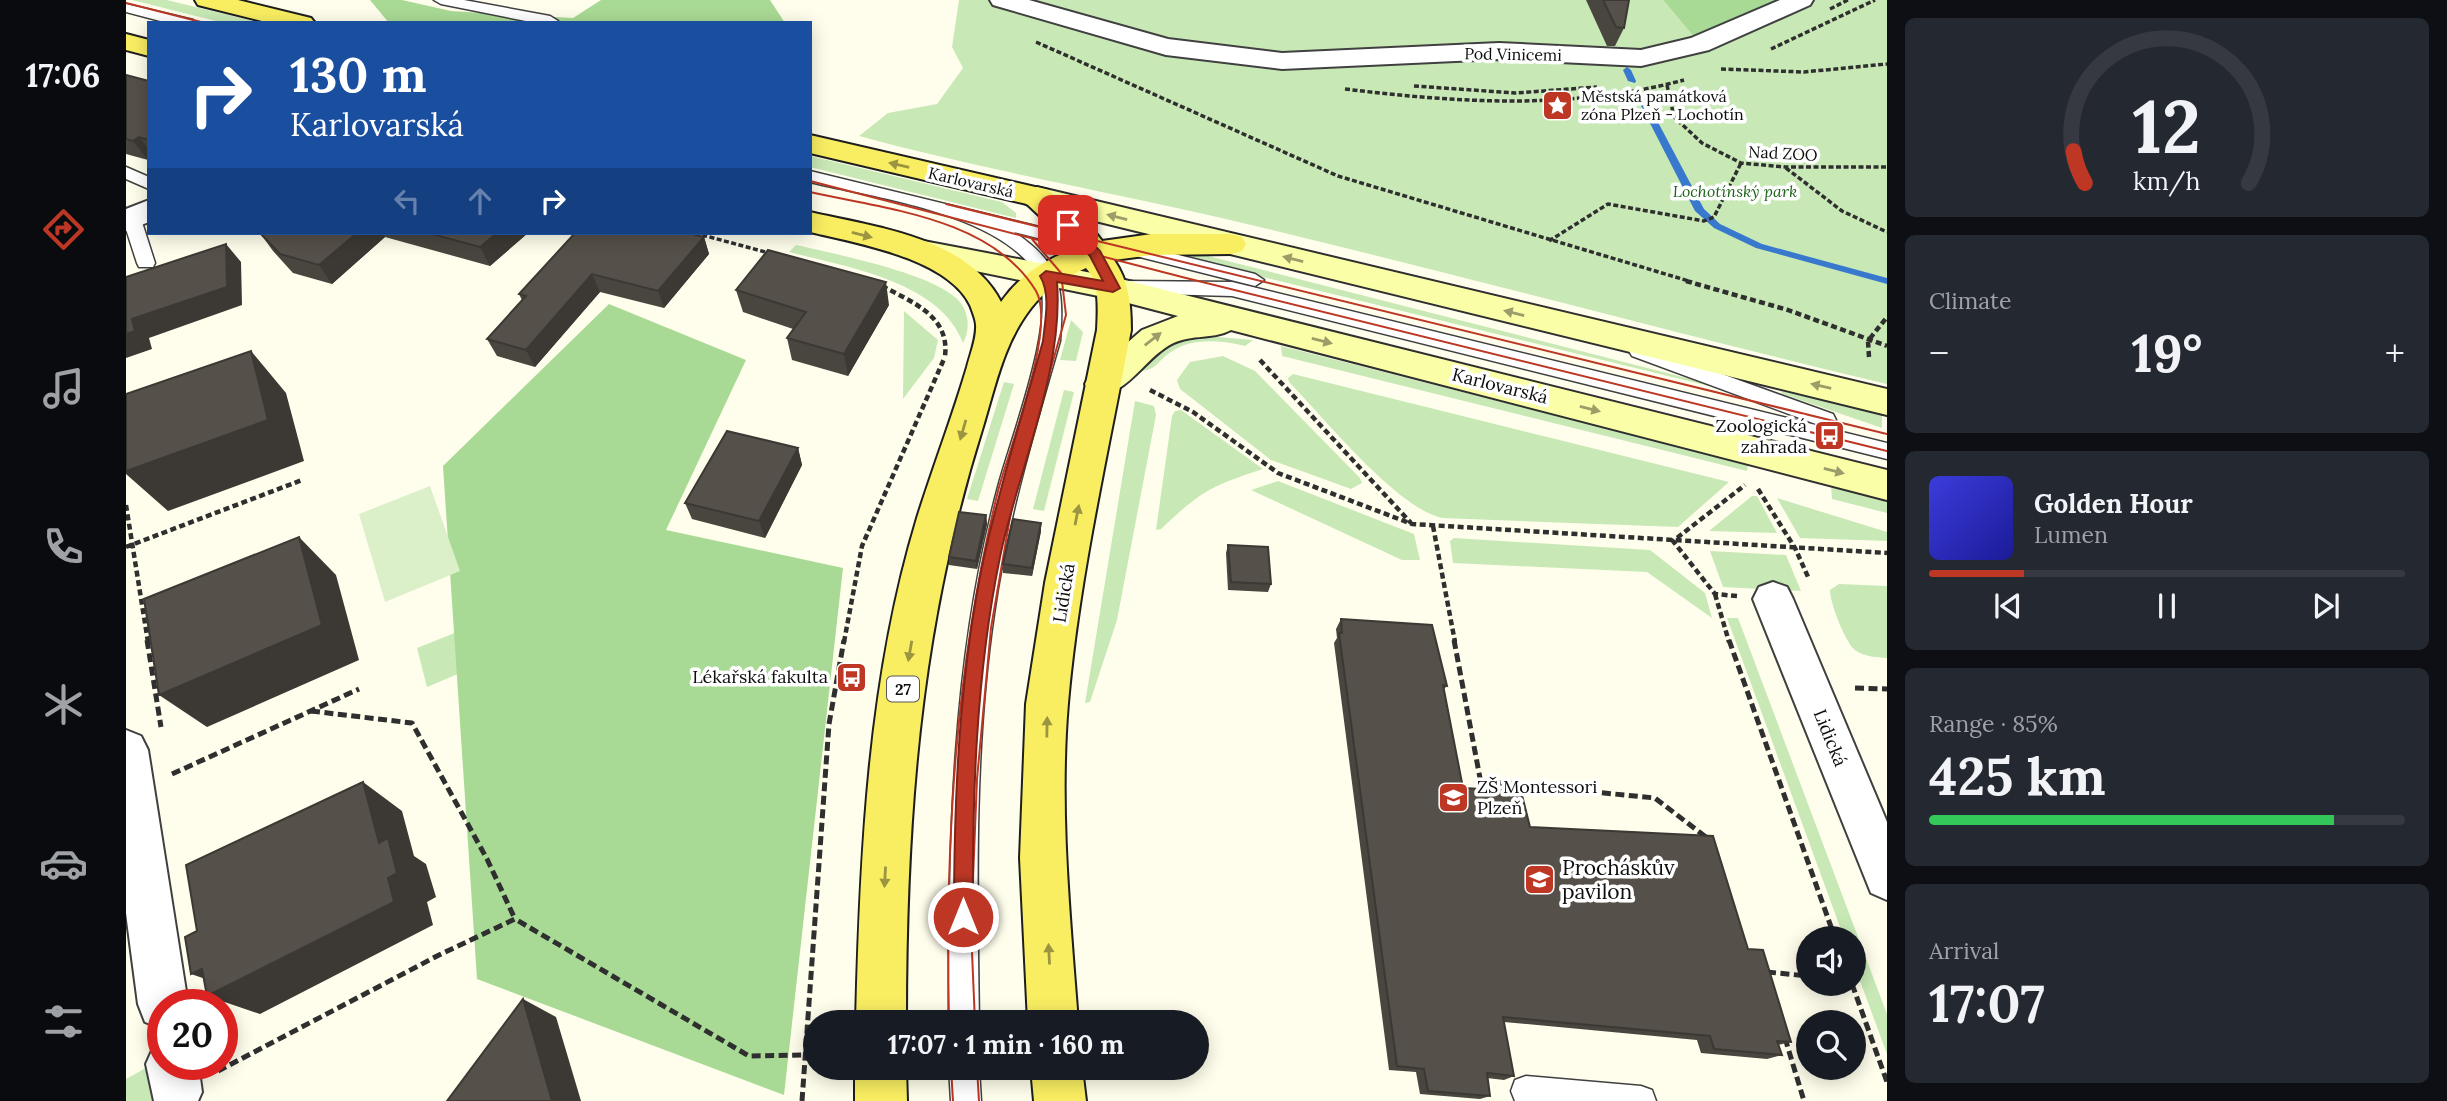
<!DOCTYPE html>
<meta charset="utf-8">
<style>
body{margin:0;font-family:Lora,serif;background:#242831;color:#f1f3f6;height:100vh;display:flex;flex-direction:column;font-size:26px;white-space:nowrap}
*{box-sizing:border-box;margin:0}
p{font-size:23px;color:#9ea1a6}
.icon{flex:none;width:38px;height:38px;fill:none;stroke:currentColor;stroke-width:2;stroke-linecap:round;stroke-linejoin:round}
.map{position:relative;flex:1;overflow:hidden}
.panel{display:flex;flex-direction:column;gap:18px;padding:18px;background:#0d0f14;width:560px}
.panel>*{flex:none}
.hud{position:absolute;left:21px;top:21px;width:665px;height:214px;border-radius:0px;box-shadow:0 4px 18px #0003;background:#1a4fa0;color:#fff;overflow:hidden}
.controls{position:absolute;left:1670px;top:926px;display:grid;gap:14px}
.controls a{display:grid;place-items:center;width:70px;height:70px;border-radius:50%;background:#171b24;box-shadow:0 4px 18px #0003;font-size:35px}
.speed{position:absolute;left:21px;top:989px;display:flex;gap:14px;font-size:35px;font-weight:700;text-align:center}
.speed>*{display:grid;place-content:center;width:91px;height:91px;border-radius:50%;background:#171b24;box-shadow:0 4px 18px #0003;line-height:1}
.speed .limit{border:10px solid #d22;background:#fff;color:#111}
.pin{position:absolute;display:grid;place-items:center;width:60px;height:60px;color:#fff;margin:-30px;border-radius:14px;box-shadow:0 4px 10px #0006}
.me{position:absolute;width:77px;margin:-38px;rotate:0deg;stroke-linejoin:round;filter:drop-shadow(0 0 5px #0008)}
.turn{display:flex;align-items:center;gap:24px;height:147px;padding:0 28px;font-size:32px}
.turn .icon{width:91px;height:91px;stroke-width:2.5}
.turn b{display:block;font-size:49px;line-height:60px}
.lanes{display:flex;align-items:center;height:66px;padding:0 28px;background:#0003;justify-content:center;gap:35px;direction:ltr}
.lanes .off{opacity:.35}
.big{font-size:52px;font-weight:800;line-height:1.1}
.panel .tile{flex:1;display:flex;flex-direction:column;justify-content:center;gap:10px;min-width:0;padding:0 24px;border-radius:10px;background:#242831}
.panel .dial{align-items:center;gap:0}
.dial svg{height:182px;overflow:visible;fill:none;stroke:#363941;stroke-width:7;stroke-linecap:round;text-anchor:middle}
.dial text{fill:#f1f3f6;stroke:none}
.song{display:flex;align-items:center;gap:21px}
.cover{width:84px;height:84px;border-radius:10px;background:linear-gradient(135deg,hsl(240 70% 55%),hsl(240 70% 35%))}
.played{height:7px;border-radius:4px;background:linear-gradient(90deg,#bd3724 20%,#363941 20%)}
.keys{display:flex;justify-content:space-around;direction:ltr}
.heat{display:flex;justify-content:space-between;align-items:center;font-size:38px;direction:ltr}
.charge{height:10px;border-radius:5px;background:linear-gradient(90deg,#34c759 85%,#363941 0)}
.trip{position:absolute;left:677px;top:1010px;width:406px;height:70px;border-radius:35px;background:#171b24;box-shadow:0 4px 18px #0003;font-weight:800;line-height:70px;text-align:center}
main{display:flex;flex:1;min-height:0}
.tab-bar{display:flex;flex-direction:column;width:126px;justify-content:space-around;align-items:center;background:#090b0e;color:#9ea1a6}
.tab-bar .icon{width:49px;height:49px}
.tab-bar .selected{color:#bd3724}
.tab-bar b{font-size:32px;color:#f1f3f6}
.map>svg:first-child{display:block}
</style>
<main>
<nav class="tab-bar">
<b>17:06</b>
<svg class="icon selected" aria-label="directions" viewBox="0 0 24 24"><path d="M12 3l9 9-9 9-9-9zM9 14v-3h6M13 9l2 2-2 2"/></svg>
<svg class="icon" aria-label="music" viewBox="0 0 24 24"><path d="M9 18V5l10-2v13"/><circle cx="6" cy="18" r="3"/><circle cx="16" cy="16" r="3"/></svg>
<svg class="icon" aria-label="phone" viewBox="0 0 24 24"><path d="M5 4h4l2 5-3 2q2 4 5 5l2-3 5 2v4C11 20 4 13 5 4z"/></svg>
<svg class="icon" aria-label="climate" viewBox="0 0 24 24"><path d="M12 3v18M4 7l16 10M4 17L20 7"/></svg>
<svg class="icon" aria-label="car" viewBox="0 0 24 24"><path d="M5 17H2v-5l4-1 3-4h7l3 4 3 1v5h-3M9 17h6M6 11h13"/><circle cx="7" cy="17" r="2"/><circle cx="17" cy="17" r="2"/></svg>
<svg class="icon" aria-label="filters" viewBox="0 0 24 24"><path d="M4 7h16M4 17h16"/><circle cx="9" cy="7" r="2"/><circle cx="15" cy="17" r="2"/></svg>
</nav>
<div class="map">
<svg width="1761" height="1101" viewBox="0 0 1761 1101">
<rect width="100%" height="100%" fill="#fffeec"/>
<path fill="#c8e9b6" d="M6 0H41L135 23H98Z
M833 0H1537L1574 44 1675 0H1761V384C1547 333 1335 275 1121 224 992 193 861 171 733 136L762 113 811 104 837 68 826 47Z
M684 156 876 202 890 213V218L684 167Z
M670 245C709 254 801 272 830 298 843 309 845 329 837 343 814 281 720 267 663 252Z
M1068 256H1082L1584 384 1587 387 1063 259Z
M778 311 812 340 808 358 777 399Z
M945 320 957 332 950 361 934 360Z
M1080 336 1127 340 1119 346C1093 340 1064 337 1042 354 1031 362 1030 370 1015 371 1025 343 1054 339 1080 336Z
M1155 346 1622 464 1621 471 1156 356Z
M1097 356 1129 371 1234 478 1236 483 1225 489 1145 460 1054 389 1051 380 1064 362Z
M1167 374 1603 482 1552 527 1316 518C1271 508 1198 418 1163 382L1162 378Z
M878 382 888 384 852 501 841 499Z
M938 390 948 392 918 511 907 509Z
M1654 391 1756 414V428L1657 394Z
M1009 401 1028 406 1030 415 991 620 964 702 959 703Z
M1055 410 1137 469C1085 486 1075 491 1035 529L1030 530 1046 416 1049 411Z
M1152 481 1288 534 1294 560H1276L1125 490Z
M1705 485 1761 500V513L1706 499Z
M1626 496H1631L1651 533 1583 531Z
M1651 498 1761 532V541L1674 538Z
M1328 538 1524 550 1579 593 1586 618 1521 572 1327 563 1324 541Z
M1584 551 1660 555 1675 591 1597 587Z
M1713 584 1761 586V658C1750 657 1738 657 1729 650 1719 642 1704 603 1704 590Z
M1601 618H1612L1761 1014V1054L1727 962V938H1718Z
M336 630 346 668 301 687 291 648Z
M27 1064 37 1101H0V1079Z"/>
<path fill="#a9da95" d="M244 0H276L325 11 447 18 475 0H644L659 23H263Z
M1537 0H1675L1574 44Z
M483 304 620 360 540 530 717 568 658 1095 351 979 317 466Z"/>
<path fill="#dbf0c8" d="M304 486 334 571 259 602 233 514Z"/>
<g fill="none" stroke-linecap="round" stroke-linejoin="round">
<path fill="#3878cd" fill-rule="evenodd" d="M1501 67 1505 70 1510 81 1509 83 1502 81 1497 70Z
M1513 91 1517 94 1578 209 1594 224 1636 244 1761 278V284L1630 248 1588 228 1569 211 1509 94Z"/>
<defs>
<path id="service" d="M308 0H338L424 16 432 21 410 23 315 4Z
M0 4 67 20 69 23H42L0 12Z
M0 167 23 177V189L0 179Z
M684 171 967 240 976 246 967 252 888 232C935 264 938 287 934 341 908 431 881 521 868 614 848 749 851 886 853 1022H823C823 842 825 662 872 487 884 440 935 312 910 273 871 213 750 198 684 182Z
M6 213 15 219 29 263 27 267H13L11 263 0 229V215Z
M1000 242 1129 274 1138 280 1129 286 994 252 991 248Z
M1001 281 1106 282 1698 427 1506 356 1503 351 1506 346 1513 344 1707 414 1710 420 1707 426 1700 428 1761 443V459L1106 296 994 293 992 288Z
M823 1068H853L855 1101H825Z
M1400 1076 1515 1086 1526 1090 1530 1101H1389L1385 1091 1389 1080Z"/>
<path id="minor" d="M864 0H903L1042 39 1156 53 1373 43 1515 50 1565 38 1654 0H1687L1684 5 1583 50 1515 66 1373 59 1156 69 1040 55 867 5Z
M23 200V222L0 231V209Z
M1647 582 1661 587 1667 599 1761 822V900L1745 893 1627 599 1633 587Z
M0 730 15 736 22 750 62 1004H37V1029L19 1022 12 1004 0 913Z
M37 1042V1064H72L76 1092 72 1101H28L20 1064 28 1046Z"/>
<path id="secondary" d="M911 187 1761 389V415L900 204 896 197 900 190Z
M787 239 987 277 1761 470V500L1105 330C1085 341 1062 332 1039 348 1015 364 995 402 964 393L959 384 964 375 1016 330 1052 316 987 299 776 256 771 249 776 242Z"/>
<path id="primary" d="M69 0H112L185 18 189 23H144L72 5Z
M0 34 23 40V56L0 50Z
M684 135 922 190 969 232 976 241 1026 234H1105L1116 237 1120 244 1116 251 1105 254 1026 255 988 260C1003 282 1005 304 1005 330 982 453 953 578 942 703 933 809 944 916 952 1022H902L894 858 900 704 919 583 971 330C972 309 974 283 960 268 939 278 919 290 905 308 877 344 869 388 856 430 794 628 780 816 780 1022H730C734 855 742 679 791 518 807 467 826 418 841 367 844 355 851 338 850 325 850 320 846 310 844 305 821 258 730 243 684 232V212C748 227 842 237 875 302 893 276 919 259 949 249L901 204 684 153Z
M729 1068H780L781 1101H729Z
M905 1068H956L960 1101H908Z"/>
</defs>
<use href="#service" stroke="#404040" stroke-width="3"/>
<use href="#minor" stroke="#404040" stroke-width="4"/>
<use href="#secondary" stroke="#2f2f2f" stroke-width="4"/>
<use href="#primary" stroke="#1e1e1e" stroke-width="4"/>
<path stroke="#2f2f2f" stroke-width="3.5" stroke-dasharray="5 2.5" stroke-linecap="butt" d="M1704 9 1722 0
M910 42 1212 176 1566 282
M1645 49 1749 0
M1595 69 1678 72 1761 64
M1541 85 1548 117 1576 143 1615 163 1659 167H1761
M1288 86 1390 93 1471 87
M1219 89C1334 103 1445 110 1558 80
M1660 168 1716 211 1761 232
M569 233 643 253
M1423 241 1482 204 1578 221 1588 217 1615 163"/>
<path stroke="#2f2f2f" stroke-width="4.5" stroke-dasharray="6 3.5" stroke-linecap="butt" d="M1560 281 1662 310 1761 346
M756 286C786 302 824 316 819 356
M1743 357 1742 341 1761 317
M1134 360 1285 523
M1024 390 1067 412 1152 473 1286 524 1761 553
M1632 489 1669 548 1683 579
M0 505 22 642
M1307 526 1329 642
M0 547 176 480
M1589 594 1603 642
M1611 596 1589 594 1547 541 1619 485
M718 642 736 546 818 359"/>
<path stroke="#2f2f2f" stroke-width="5" stroke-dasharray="9 4.5" stroke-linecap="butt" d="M21 640 35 727
M1328 640 1357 794
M1603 640 1709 938
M1729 688 1761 689
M185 711 286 723 361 859 389 919
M46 774 233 689
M1355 781 1529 798 1581 838
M1641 972 1682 976
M1726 984 1761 1082
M1659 1038 1678 1101
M92 1071 313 955 389 919 623 1056 679 1055
M676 1101 703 724 718 640"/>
<use href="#service" fill="#fff" fill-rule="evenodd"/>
<use href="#minor" fill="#fff" fill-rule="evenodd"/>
<use href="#secondary" fill="#faffa7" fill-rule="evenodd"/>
<use href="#primary" fill="#f9ee62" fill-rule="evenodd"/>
<path stroke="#bd3724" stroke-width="2" d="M0 3 79 23
M684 181 1060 278 1761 451
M684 192C759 209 866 218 910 291 931 327 883 449 872 491 829 666 819 843 823 1022
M820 204 1761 434
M849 1022 845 929 851 779 865 628 886 506 940 315 935 273 906 239
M825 1068 827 1101
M851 1068 853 1101"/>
</g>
<path fill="#49453f" d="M1460 0H1503L1498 28 1489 46H1481Z
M0 75 23 81 22 160 0 154Z
M134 233H402L364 266 259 237 206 284 167 273 147 251Z
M578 237 583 254 538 308 474 292 409 367 371 356 361 339 396 300 393 294Z
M610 290 763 305 722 376 666 360 661 338 667 329 617 312Z
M672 448 676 465 639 538 566 519 559 503Z
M860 515 861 524 851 569 823 565V557Z
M915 531 906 576 877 573V564Z
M1102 545 1145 584 1142 592 1102 590 1100 553Z
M1215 619 1321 686 1318 689 1337 788 1404 827 1622 949 1665 1042 1652 1045 1656 1055 1641 1059 1575 1053 1571 1040 1378 1022 1388 1076 1378 1080 1361 1078 1364 1096 1354 1099 1294 1094 1290 1072 1263 1070 1208 643 1211 638 1210 629Z"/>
<path fill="#3c3833" d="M13 137 23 150 22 160 7 141Z
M231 233H257L259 237 206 284 193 265Z
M371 233H402L364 266 354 247Z
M578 237 583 254 538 308 532 291Z
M100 244 115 262 116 305 23 338 26 349 0 358V334L6 319Z
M466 274 474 292 409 367 400 350Z
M760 282 763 305 722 376 718 354Z
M125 351 160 393 178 461 42 511 0 474V471Z
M672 448 676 465 639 538 633 521Z
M860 515 861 524 851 569 850 561Z
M915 523V531L906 576V568Z
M173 537 210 575 233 660 81 727 33 695Z
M237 782 276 811 288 856 300 864 310 897 301 902 307 925 134 1014 81 996 100 986 65 974 253 843Z
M397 999 430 1017 455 1101H426Z"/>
<path fill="#555049" stroke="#3c3833" stroke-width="2" d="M1477 0H1503L1498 28 1490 27Z
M0 75 23 81V140L13 137 7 141 0 139Z
M134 233H231L193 265 154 254Z
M302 233H371L354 247Z
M449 233H563L578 237 532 291 466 274 400 350 361 339 400 296 393 294Z
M100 244 101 287 6 319 9 331 0 334V277Z
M642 250 760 282 718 354 661 338 680 312 610 290Z
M125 351 142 420 0 471V394Z
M601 431 672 448 633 521 559 503Z
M833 512 860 515 850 561 823 557Z
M887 519 915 523 906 568 877 564Z
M173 537 196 625 33 695 18 599Z
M1102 545 1142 547 1145 584 1105 582Z
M1215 619 1306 625 1321 686 1317 685 1337 788 1395 791 1404 827 1587 836 1622 949 1637 950 1665 1042 1651 1041 1656 1055 1588 1049 1584 1036 1377 1017 1388 1076 1361 1073 1364 1096 1302 1091 1298 1069 1271 1066 1213 633H1216Z
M237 782 253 843 262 838 271 873 262 878 268 902 81 996 76 969 65 974 59 937 71 931 60 865Z
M397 999 426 1101H321Z"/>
<defs><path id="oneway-solid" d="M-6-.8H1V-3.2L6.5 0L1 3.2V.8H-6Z" transform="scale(1.75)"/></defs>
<g fill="#9b9440">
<use href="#oneway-solid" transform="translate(773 165) rotate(-167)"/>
<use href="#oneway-solid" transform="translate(736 235) rotate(14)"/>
<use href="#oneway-solid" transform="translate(837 430) rotate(106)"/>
<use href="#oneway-solid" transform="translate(951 515) rotate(-79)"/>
<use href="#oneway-solid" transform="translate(784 651) rotate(100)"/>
<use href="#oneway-solid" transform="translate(921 727) rotate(-89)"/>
<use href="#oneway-solid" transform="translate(759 877) rotate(93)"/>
<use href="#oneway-solid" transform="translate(923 954) rotate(-93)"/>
</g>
<g fill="#9b9e69">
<use href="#oneway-solid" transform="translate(991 217) rotate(-166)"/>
<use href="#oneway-solid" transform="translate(1167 259) rotate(-166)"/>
<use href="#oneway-solid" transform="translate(1388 313) rotate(-166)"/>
<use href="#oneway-solid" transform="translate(1027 339) rotate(-38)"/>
<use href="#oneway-solid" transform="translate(1196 341) rotate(14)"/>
<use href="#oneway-solid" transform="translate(1695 386) rotate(-167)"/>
<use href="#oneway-solid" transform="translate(1464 409) rotate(14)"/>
<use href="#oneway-solid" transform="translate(1708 471) rotate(14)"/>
</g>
<path fill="#bd3724" stroke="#7b2417" stroke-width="2" d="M938 222H946L974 251 994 288 987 292 931 282C938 371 892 470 874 557 850 674 846 798 847 917L844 924 837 927 830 924 828 917C828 798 833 674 858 557 874 485 897 413 917 341 919 321 925 294 914 276L920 271 977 281 964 256 938 228Z"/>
<defs>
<symbol id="sight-square" viewBox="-11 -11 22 22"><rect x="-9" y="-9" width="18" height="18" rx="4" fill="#bd3724" stroke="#fff"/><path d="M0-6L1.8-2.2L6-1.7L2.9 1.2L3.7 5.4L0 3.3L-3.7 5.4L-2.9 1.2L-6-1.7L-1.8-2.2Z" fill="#fff"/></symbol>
<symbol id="bus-square" viewBox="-11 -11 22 22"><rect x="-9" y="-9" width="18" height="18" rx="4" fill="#bd3724" stroke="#fff"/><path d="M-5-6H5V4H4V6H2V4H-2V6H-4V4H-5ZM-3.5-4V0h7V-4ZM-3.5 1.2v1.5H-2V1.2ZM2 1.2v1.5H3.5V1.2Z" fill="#fff"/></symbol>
<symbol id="school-square" viewBox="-11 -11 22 22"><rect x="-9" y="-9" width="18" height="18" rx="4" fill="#bd3724" stroke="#fff"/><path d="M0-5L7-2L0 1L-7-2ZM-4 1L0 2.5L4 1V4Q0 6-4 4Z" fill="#fff"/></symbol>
<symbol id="university-square" viewBox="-11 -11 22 22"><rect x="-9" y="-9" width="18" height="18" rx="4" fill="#bd3724" stroke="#fff"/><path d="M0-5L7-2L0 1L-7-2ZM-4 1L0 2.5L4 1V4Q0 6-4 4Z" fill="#fff"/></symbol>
</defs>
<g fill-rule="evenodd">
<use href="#sight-square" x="1414" y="88" width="35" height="35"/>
<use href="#bus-square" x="1686" y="418" width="35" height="35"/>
<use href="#bus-square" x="708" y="660" width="35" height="35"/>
<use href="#school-square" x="1310" y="780" width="35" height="35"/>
<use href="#university-square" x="1396" y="862" width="35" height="35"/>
</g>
<g text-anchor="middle" stroke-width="7" stroke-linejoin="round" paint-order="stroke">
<g font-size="16" fill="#0d0d0d" stroke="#fff">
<text transform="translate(1387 54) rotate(1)" y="6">Pod Vinicemi</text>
<text transform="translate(1657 153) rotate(3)" y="6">Nad ZOO</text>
<text transform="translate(845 182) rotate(13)" y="6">Karlovarská</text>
</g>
<g font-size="16" fill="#0d0d0d" stroke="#fff" text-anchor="start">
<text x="1455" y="102">Městská památková<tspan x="1455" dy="18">zóna Plzeň - Lochotín</tspan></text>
</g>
<g font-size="16" font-style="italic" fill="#20641d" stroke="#fff">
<text x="1609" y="197">Lochotínský park</text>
</g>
<rect fill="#fff" stroke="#565656" stroke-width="2" x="761" y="676.5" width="32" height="25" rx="5"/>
<g font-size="16" font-weight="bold" fill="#0d0d0d">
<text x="777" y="695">27</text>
</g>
<g font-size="18" fill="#0d0d0d" stroke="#fff">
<text transform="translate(1374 386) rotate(14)" y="6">Karlovarská</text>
<text transform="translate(938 593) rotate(-81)" y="6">Lidická</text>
<text transform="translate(1704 738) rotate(68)" y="6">Lidická</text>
</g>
<g font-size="18" fill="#0d0d0d" stroke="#fff" text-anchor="end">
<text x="1681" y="432">Zoologická<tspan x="1681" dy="21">zahrada</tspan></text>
<text x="702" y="683">Lékařská fakulta</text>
<text x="1351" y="793" text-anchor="start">ZŠ Montessori<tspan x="1351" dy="21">Plzeň</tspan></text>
</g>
<g font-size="21" fill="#0d0d0d" stroke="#fff" text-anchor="start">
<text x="1436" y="875">Procháskův<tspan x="1436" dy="24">pavilon</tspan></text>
</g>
</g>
</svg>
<div class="controls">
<a><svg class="icon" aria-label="sound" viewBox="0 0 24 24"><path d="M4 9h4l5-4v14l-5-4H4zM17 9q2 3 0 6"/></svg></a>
<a><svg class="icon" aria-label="search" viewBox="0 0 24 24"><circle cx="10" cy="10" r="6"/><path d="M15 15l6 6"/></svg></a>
</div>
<div class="speed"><div class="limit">20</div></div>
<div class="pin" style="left:942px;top:225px;background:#d93025"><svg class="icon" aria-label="arrive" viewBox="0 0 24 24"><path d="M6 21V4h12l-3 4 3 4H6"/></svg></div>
<svg class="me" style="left:837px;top:917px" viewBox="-20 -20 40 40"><circle r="17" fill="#bd3724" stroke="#fff" stroke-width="3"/><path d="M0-11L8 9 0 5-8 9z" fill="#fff"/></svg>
<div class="trip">17:07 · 1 min · 160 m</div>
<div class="hud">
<div class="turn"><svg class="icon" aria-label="right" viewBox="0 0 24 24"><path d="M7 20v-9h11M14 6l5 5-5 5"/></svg><div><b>130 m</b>Karlovarská</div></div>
<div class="lanes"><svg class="icon off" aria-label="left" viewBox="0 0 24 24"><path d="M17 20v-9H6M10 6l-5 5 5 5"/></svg><svg class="icon off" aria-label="ahead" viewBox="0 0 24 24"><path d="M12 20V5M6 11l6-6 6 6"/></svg><svg class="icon" aria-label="right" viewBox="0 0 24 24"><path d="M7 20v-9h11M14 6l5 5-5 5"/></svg></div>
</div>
</div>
<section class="panel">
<div class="tile dial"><svg viewBox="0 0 100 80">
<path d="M14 69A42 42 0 1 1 86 69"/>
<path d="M14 69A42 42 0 0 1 9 55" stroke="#bd3724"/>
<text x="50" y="56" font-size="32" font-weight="700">12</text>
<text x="50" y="72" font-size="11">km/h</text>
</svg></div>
<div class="tile"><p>Climate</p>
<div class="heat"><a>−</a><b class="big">19°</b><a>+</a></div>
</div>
<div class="tile">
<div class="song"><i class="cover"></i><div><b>Golden Hour</b><p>Lumen</p></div></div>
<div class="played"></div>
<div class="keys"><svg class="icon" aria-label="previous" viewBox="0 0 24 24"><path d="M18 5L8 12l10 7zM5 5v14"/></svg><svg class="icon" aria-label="pause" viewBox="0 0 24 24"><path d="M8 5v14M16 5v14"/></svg><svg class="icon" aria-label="next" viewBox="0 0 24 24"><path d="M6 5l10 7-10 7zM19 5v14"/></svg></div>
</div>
<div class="tile"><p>Range · 85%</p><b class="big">425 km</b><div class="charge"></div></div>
<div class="tile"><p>Arrival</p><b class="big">17:07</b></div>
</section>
</main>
